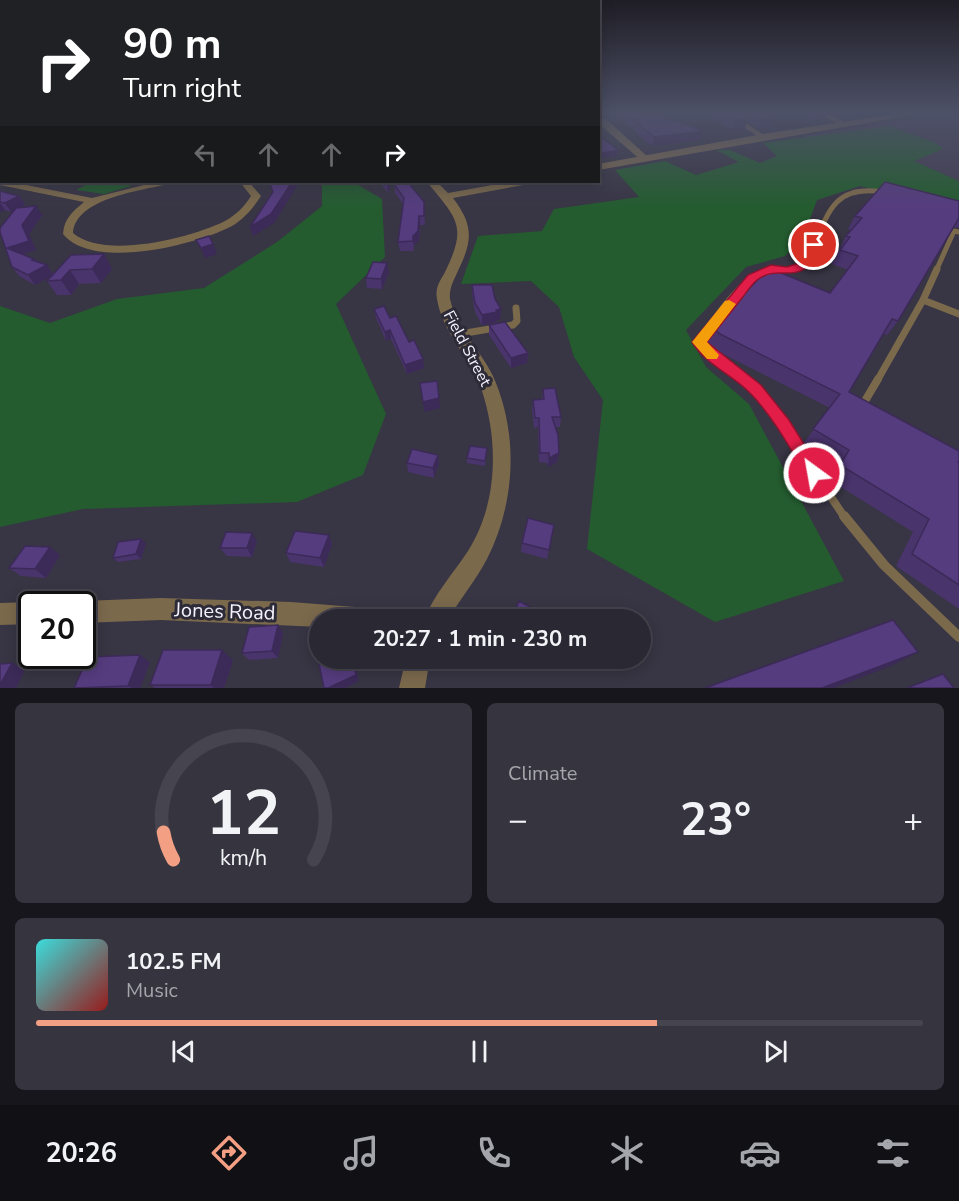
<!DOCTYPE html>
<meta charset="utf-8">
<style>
body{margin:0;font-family:"Nunito Sans",sans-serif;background:#36343f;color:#f1f3f6;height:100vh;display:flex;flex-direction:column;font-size:22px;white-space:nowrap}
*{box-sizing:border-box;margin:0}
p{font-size:20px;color:#a5a6ac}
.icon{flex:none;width:33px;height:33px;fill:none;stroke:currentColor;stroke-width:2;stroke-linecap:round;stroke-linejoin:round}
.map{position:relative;height:688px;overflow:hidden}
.sheet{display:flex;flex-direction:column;gap:15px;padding:15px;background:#17161c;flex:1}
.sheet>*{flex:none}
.hud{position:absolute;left:0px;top:0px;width:600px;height:183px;box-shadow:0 3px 15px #0003,0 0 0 2px #46444e;background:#202124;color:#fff;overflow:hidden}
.speed{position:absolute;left:18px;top:591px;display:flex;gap:12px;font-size:30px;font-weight:700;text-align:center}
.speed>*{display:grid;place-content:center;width:78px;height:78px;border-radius:50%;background:#2a2833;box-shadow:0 3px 15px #0003,0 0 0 2px #46444e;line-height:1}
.speed .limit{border:3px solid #111;border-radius:9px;background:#fff;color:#111}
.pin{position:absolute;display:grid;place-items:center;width:51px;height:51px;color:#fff;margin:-26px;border:3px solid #fff;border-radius:50%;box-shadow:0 2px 6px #0007}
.me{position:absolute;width:66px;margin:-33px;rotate:328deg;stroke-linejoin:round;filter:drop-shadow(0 0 4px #0008)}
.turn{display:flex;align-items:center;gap:21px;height:126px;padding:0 24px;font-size:27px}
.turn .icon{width:78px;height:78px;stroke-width:2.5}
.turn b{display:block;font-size:42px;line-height:51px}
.lanes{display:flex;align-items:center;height:57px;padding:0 24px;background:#0003;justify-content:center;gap:30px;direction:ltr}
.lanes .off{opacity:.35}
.big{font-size:45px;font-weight:700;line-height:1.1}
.sheet .card{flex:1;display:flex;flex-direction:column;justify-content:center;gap:9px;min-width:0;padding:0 21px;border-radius:9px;background:#36343f}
.sheet .dial{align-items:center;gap:0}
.dial svg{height:156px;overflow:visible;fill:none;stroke:#46444e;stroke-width:7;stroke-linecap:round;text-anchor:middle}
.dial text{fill:#f1f3f6;stroke:none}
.song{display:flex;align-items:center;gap:18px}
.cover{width:72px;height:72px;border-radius:9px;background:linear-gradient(135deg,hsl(180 70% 55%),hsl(0 70% 35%))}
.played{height:6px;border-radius:3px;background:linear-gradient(90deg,#f39f84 70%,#46444e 70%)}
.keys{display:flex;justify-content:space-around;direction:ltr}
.heat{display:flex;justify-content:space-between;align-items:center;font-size:33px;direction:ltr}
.sheet .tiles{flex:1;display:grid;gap:15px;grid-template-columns:1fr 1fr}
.card:last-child{grid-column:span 2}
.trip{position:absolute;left:309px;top:609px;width:342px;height:60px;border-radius:30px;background:#2a2833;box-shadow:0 3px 15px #0003,0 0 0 2px #46444e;font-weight:700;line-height:60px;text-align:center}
.tabs{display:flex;height:96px;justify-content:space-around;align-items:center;background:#111014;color:#a5a6ac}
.tabs .icon{width:42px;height:42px}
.tabs .selected{color:#f39f84}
.tabs b{font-size:27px;color:#f1f3f6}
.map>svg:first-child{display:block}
</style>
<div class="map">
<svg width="959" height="688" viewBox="0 0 959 688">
<rect width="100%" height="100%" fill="#383544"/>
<path fill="#423d52" d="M940 112H959V207L850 179 802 136 909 120Z"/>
<path fill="#245c2f" d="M889 126 936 143 943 149 914 161 959 181V209L860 186 817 200 803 238 785 256 746 267 686 330 706 367 749 404 844 581 715 622 587 549 603 400 574 357 559 307 531 281 461 284 478 236 542 231 554 209 639 197 615 170 665 161 696 175 739 162 716 150H730L760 163 777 156 763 143Z
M91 182H132L131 186 104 194 76 190Z
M322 182H353L382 199 385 257 336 304 386 414 363 475 297 502 83 509 0 527V306L50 323 117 299 204 288 277 242 322 206Z"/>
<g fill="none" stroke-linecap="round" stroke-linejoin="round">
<path stroke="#7b694c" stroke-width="4.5" d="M725 112 763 137
M820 112 845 125"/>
<path stroke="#7b694c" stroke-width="5" d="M766 271C778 268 792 272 803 265 810 260 812 252 815 245 829 207 838 185 883 192
M936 271 954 231 959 232"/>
<path stroke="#7b694c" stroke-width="7" d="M937 269 923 300 959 314
M460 334 513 325 517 321 516 308
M747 381 713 356 699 342C715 319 744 273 774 269
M877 381 923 300"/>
<path stroke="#7b694c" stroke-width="8" d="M745 379 773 410 845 518
M865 407 862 406 878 379"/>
<path stroke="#7b694c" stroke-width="10" d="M844 516 884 565 959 637"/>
<path fill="#7b694c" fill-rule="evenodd" d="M598 119H606L648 157V161H642L598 123Z
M0 126H2L0 131Z
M0 179 2 182H11L92 198 156 182H169L168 184C140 191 76 198 73 233 104 260 191 238 225 221 236 215 244 207 251 196L240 182H249L261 196C253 208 245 218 232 226 196 245 93 271 63 234 64 219 72 212 84 202L0 185Z"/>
<path fill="#7b694c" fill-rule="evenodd" d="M909 112H930L598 170V164L763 134Z
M427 182H437L448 193 509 182H528L523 185 453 198C475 227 472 242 457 273 453 282 449 289 450 299 456 328 479 348 492 374 519 432 516 502 487 559 476 580 460 599 448 620H424C434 594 453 574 468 551 498 504 499 440 481 388 470 357 442 332 437 299 435 289 439 282 444 274 468 226 458 220 427 182Z
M161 598 291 602 368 608 376 612 379 620H320V627L161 620 82 623V604H74L82 601Z
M32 602 39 604H32V624L0 625V603Z
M406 658H430L425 688H399Z"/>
</g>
<path fill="#49346c" d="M602 112H652L703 131 700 140 652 146 636 133V131L613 115V112Z
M702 112H771L772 127 758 128 747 121 744 130 732 131Z
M796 112H828L825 120 813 121Z
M829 112H852L850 117 841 118Z
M380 182H391L388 193Z
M394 184 424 202 425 225H420L419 241 414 245V251H400L398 242 403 204 395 193Z
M0 191 19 196 25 204 20 207 42 215 29 234 36 250 23 254 47 265 53 274 104 254 112 269 101 283 79 284 71 295H57L47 281 52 275 35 285 19 276 12 267 14 210 11 212 5 210 0 212Z
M959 201V228L954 227 898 321 887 335 883 334 849 392 959 463V609L896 566 913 532 828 479 838 465 803 444 830 408 713 349 706 342 712 327 830 293 848 270 832 264 846 236 851 230 848 229 855 216Z
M387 263 389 272 382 289 367 288 366 278Z
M472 285 495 299 501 309 500 319 497 320V322L482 325 475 312 472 294Z
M374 309 390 318 409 342 424 368 407 374 391 339 386 341 376 318Z
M489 325 528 353 527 363 511 368 489 335Z
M543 389 561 417 560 427H555L559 453 557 462 548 467 547 463 539 462 538 427 534 428 532 410 533 400 542 399Z
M487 448 485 466 467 463V458Z
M438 455 439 464 434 478 408 472 407 463Z
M554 525 547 559 521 552 522 543Z
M329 535 332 544 324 567 290 562 286 553Z
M257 541 252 557 227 556 220 548Z
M146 543 141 559 118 562 113 558Z
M60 555 46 578 21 576 9 568Z
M283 633 278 658 249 660 242 653Z
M233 660 224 688H155L150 685Z
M150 662 140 688H74Z"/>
<path fill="#3c2a58" d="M817 112H828L825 120 813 121Z
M843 112H852L850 117 841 118Z
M776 115 772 127 758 128 762 117Z
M748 118 744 130 732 131 736 120Z
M703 131 700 140 652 146 654 137Z
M618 150 617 156 598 159V154Z
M292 182H299V183L274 223 253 236 250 227Z
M388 182H391L388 193 387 185Z
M19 196 25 204 11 212 5 203Z
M0 203 5 210 1 212H0Z
M36 206 42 215 29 234 36 250 14 257 7 248Z
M419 216 420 225 419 241 414 245V251L413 236Z
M213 244 217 254 205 258 201 248Z
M104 254 112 269 101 283 92 269Z
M387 263 389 272 382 289 381 279Z
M47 265 53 275 35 285 28 275Z
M70 270 79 284 71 295 61 280Z
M501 309 500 319 497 320V322L482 325V315Z
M390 330 391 339 386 341 385 332Z
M528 353 527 363 511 368V358Z
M423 359 424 368 407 374 405 365Z
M439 398 440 408 424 412 423 402Z
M559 453 557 462 548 467 549 458Z
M438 455 439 464 434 478 433 468Z
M252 533 257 541 252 557 247 548Z
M329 535 332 544 324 567 320 558Z
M141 539 146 543 141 559 136 554Z
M50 547 60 555 46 578 35 569Z
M278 625 283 633 278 658 272 651Z
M222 650 233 660 224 688H214L211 685Z
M918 652 893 665 834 688H822Z
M140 655 150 662 140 688H132L128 686Z
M352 658H354L359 681 345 688H328Z
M12 663 25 670 16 688H0V685Z"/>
<path fill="#553c7e" stroke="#3c2a58" stroke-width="1.5" d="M623 112H652L703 131 654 137 638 124H640Z
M724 112H739L748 118 736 120Z
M755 112H771L776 115 762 117Z
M598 135 618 150 598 154Z
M269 182H292L271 214 250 227 273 192Z
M405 182H408L424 202V216H419L418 231 413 236V241L398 242 404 198 394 184Z
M885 182 959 201V218L898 321 892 319 849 392 959 451V460L958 462 959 463V585L912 554 929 519 840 465 849 450 813 429 840 394 720 334 712 327 769 268 830 293 858 256 840 250 850 237 846 236 862 218 855 216Z
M0 191 19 196 5 203 0 202Z
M36 206 22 225 29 241 7 248 34 259 32 260 47 265 28 275 12 267 0 232V228L16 208Z
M209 236 213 244 201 248 196 240Z
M104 254 92 269 70 270 61 280 47 281 71 255Z
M373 262 387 263 381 279 366 278Z
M472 285H492L495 299 501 309 496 310 497 312 482 315 475 303Z
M384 306 390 318 396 316 409 342 414 340 423 359 405 365 390 330 385 332 374 309Z
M505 322 528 353 511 358 489 325Z
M437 381 439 398 423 402 420 383Z
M555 388 561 417H552L558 435 559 453 549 458V453H540L539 418H535L533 400 544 399 543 389Z
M470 446 487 448 485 461 467 458Z
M412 449 438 455 433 468 407 463Z
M528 518 554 525 549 550 522 543Z
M295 531 329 535 320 558 286 553Z
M226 532 252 533 247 548H220Z
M141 539 136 554 113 558 118 542Z
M25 546 50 547 35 569 9 568Z
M519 601 554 620H511Z
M893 620 918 652 822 688H705Z
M278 625 272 651 242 653 249 627Z
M163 650H222L211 685H150Z
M140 655 128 686 74 688 88 657Z
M331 658H352L356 675 328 688H324L319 664Z
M12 663 0 685V664Z
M943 674 954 688H907Z"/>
<linearGradient id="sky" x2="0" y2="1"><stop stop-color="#1f1d25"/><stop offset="0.54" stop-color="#4d5167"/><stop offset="1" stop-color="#4d5167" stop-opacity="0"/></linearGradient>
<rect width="959" height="208" fill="url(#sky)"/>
<path fill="#e11d48" stroke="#92132f" stroke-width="1.5" d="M814 242 820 245C802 292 782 261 757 280 751 285 746 293 742 298 730 313 718 328 707 342L761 385 789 420 822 473 820 478 814 480 808 478C791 450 774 418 751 394 733 375 706 365 692 342L748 275 771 265 787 267 796 264 804 258 810 243Z"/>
<path fill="#f59e0b" d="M729 300 736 304 707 342 719 355 717 359H707L692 342 725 301Z"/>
<g text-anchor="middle" stroke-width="6" stroke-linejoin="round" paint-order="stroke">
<g font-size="16" fill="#f4f2fb" stroke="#2e2b39">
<text transform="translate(468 348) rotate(62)" y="6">Field Street</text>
</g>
<g font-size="20" fill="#f4f2fb" stroke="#2e2b39">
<text transform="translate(225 611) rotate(2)" y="7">Jones Road</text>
</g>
</g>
</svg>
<div class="speed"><div class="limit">20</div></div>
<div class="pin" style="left:814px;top:245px;background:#d93025"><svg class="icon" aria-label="arrive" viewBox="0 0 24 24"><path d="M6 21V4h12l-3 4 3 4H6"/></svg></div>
<svg class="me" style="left:814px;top:473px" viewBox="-20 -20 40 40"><circle r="17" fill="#e11d48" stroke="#fff" stroke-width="3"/><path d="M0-11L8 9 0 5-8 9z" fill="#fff"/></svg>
<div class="trip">20:27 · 1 min · 230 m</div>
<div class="hud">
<div class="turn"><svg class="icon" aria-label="right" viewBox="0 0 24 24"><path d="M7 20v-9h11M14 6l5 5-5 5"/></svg><div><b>90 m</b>Turn right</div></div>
<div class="lanes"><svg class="icon off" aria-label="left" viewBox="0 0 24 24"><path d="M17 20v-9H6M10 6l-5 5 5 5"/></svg><svg class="icon off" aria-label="ahead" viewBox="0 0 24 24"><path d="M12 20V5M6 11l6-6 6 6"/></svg><svg class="icon off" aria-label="ahead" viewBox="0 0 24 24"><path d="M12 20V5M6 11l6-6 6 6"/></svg><svg class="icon" aria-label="right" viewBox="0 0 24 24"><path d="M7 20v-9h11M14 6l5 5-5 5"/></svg></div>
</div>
</div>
<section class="sheet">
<div class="tiles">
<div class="card dial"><svg viewBox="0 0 100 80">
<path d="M14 69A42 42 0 1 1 86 69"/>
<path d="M14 69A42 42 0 0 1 9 55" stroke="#f39f84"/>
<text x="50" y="56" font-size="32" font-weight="700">12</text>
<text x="50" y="72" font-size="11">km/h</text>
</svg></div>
<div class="card"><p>Climate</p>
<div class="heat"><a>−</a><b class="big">23°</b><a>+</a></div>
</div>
<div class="card">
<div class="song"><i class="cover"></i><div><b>102.5 FM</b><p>Music</p></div></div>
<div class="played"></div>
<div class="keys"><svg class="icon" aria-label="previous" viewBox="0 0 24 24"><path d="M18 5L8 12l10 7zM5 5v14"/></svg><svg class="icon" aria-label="pause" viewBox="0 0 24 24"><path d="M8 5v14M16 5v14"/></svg><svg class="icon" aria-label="next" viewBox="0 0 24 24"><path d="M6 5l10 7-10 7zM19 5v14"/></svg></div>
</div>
</div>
</section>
<nav class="tabs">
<b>20:26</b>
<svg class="icon selected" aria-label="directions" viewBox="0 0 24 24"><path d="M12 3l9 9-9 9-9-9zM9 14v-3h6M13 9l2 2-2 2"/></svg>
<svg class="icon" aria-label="music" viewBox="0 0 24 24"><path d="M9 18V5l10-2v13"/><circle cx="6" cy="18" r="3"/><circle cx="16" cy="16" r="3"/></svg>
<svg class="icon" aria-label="phone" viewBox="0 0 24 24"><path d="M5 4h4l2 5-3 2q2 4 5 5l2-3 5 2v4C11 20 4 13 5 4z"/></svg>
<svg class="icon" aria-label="climate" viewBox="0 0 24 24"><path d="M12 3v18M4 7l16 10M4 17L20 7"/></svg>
<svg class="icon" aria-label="car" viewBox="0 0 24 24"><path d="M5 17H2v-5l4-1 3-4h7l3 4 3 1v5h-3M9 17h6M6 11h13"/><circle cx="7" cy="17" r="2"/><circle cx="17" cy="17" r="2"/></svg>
<svg class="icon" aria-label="filters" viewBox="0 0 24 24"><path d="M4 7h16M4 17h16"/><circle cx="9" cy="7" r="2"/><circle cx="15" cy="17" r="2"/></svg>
</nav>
